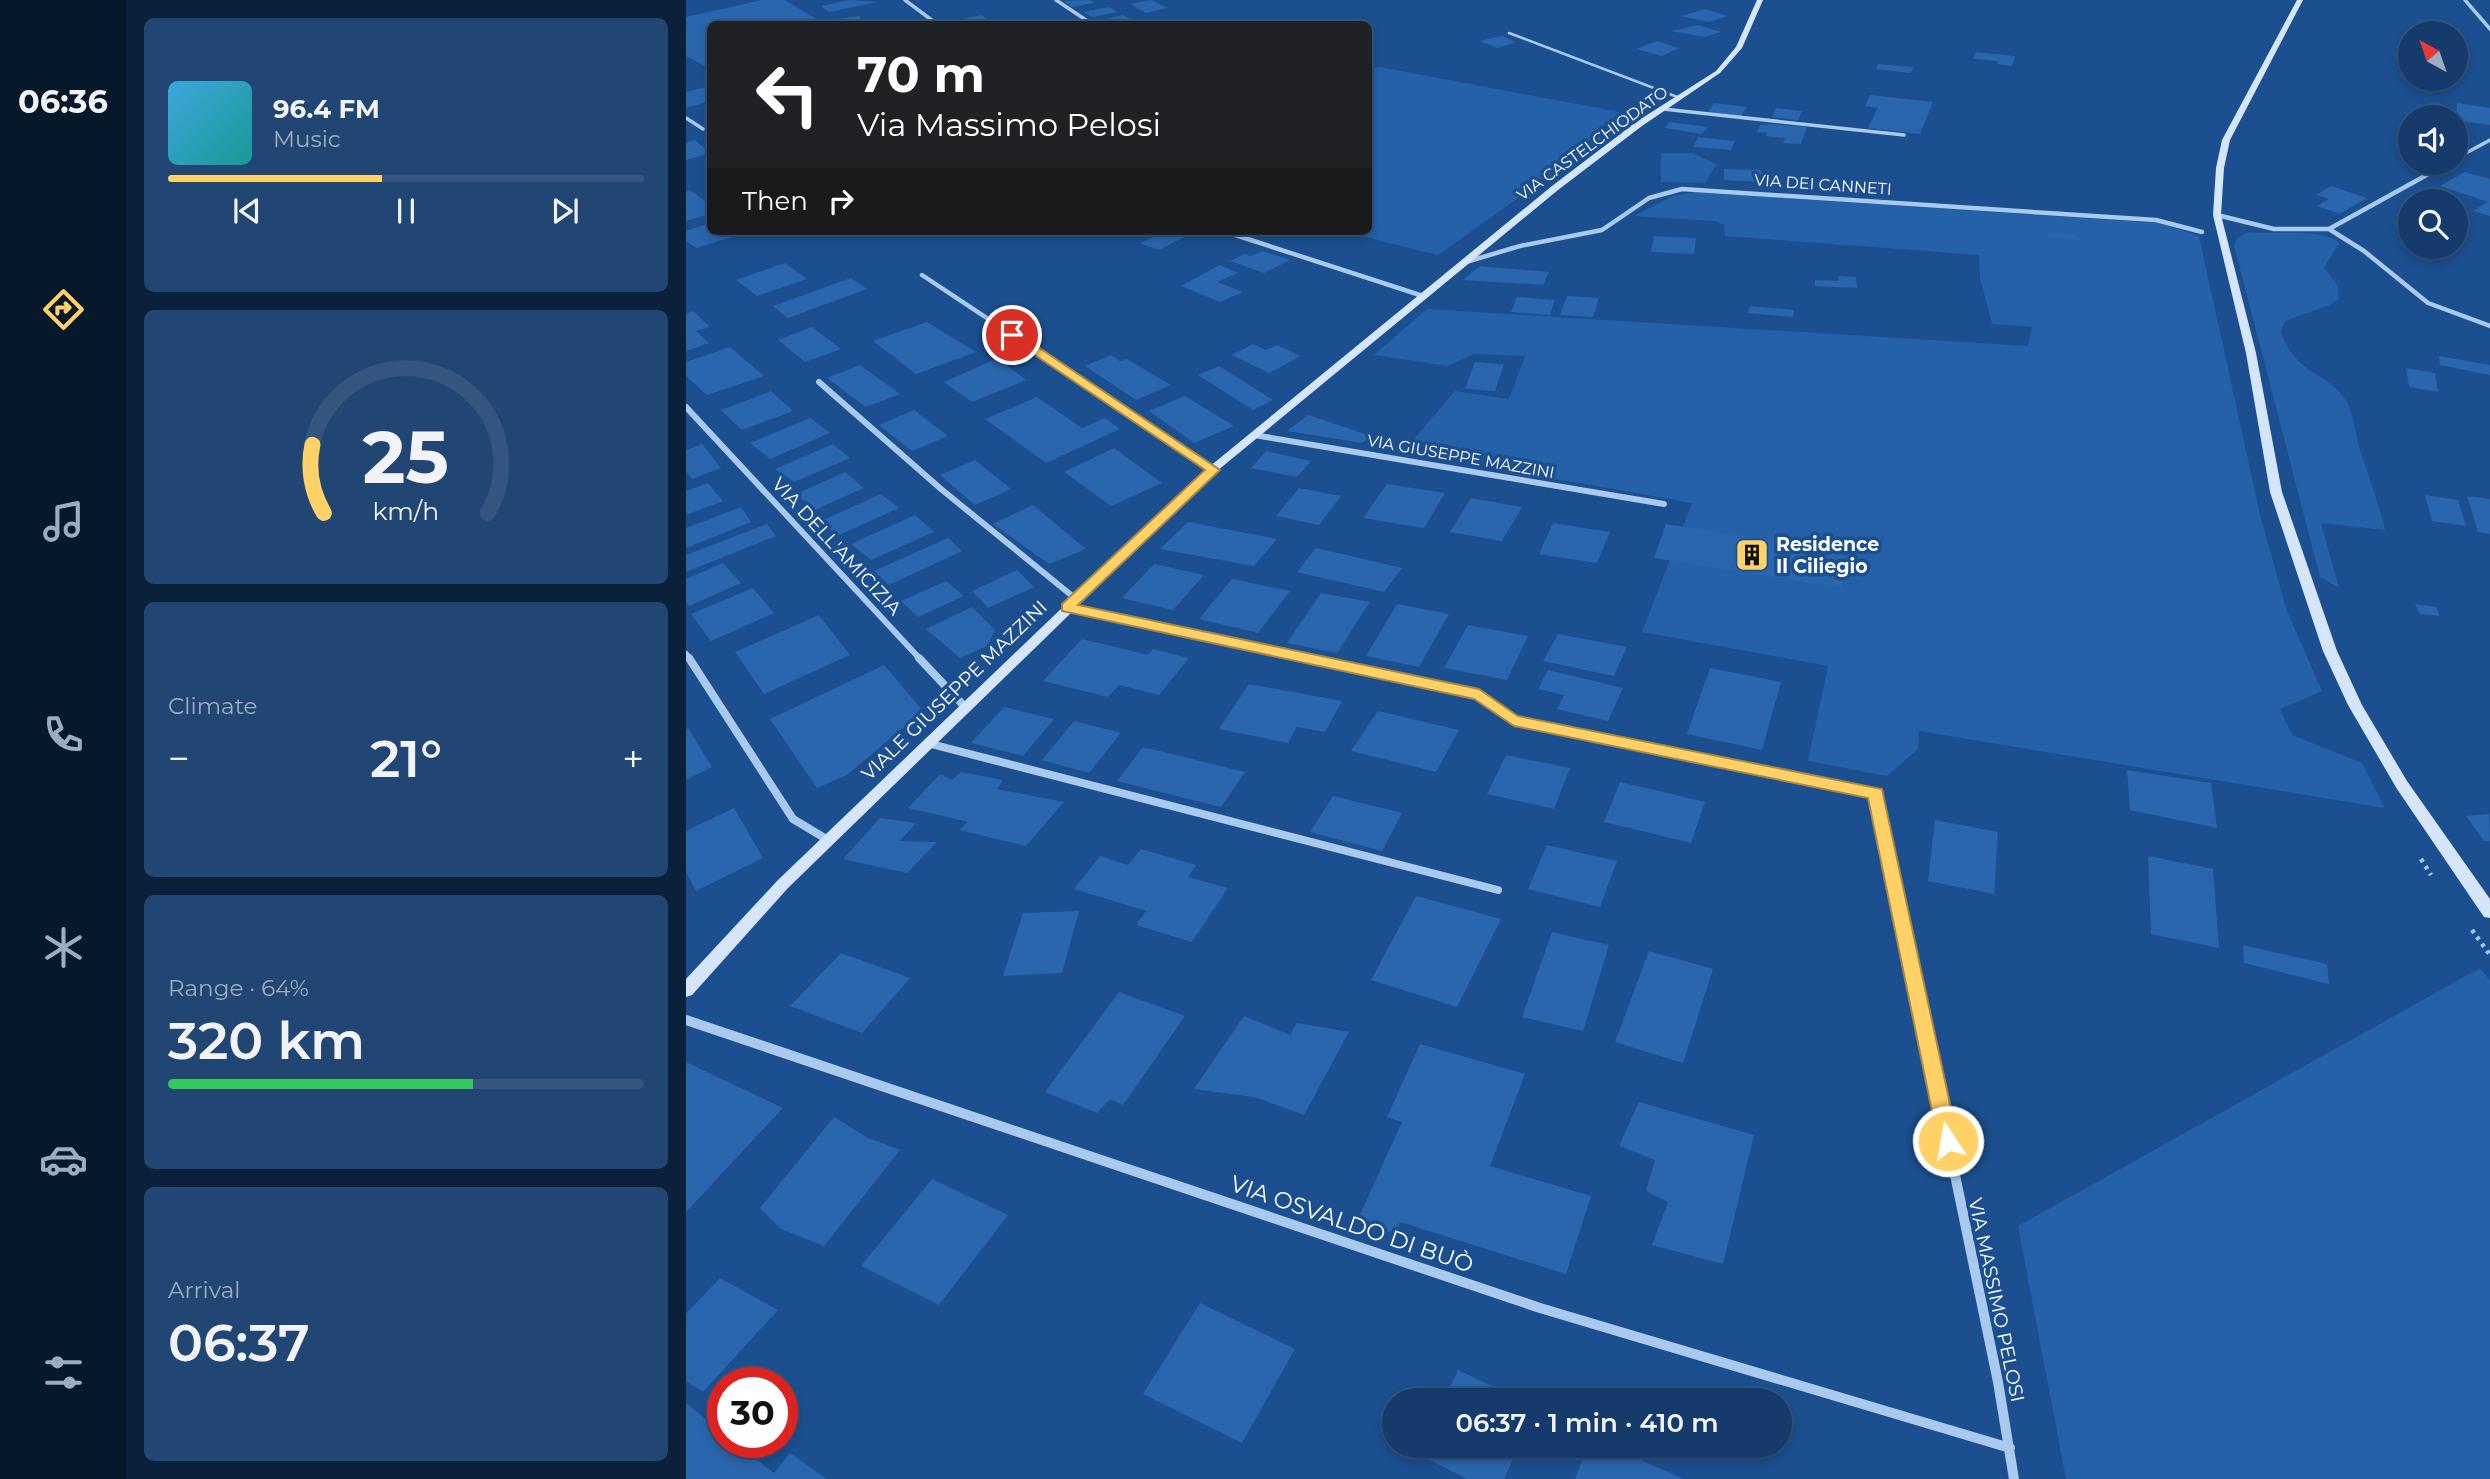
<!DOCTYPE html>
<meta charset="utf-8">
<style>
body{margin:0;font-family:Montserrat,sans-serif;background:#214673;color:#f1f3f6;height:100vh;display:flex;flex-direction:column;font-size:26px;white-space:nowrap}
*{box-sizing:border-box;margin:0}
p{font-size:23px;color:#9dadc1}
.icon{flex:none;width:38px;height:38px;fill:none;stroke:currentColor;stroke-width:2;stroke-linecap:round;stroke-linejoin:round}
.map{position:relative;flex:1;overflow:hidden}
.drawer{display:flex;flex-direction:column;gap:18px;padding:18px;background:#0b203b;width:560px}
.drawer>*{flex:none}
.top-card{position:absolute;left:21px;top:21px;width:665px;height:214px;border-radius:10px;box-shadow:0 4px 10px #0003,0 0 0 2px #33557e;background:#202124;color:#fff;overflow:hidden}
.needle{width:46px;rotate:320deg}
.buttons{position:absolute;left:1712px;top:21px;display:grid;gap:14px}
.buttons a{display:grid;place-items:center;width:70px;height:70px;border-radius:50%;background:#143b6b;box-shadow:0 4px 10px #0003,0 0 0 2px #33557e;font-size:35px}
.speed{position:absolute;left:21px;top:1367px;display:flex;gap:14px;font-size:35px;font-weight:700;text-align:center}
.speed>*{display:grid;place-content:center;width:91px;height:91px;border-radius:50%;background:#143b6b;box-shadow:0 4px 10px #0003,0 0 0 2px #33557e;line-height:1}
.speed .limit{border:10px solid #d22;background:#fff;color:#111}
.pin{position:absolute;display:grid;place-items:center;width:60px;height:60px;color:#fff;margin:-30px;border:4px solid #fff;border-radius:50%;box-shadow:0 2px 7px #0007}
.me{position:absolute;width:77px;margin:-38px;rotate:348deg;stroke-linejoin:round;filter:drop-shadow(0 0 5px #0008)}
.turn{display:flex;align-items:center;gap:24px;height:147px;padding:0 35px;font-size:32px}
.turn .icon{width:91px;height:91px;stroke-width:2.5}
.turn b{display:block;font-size:49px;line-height:60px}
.then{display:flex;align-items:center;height:66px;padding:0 35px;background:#0003;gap:14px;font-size:26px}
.big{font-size:52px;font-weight:600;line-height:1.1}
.drawer .tile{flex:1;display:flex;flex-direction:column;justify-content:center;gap:10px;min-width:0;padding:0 24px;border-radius:10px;background:#214673}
.drawer .dial{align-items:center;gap:0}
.dial svg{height:182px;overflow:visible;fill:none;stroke:#33557e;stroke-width:7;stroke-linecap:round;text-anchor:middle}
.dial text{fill:#f1f3f6;stroke:none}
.song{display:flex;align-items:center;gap:21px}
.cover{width:84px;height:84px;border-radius:10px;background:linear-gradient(135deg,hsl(200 70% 55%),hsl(180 70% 35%))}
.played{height:7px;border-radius:4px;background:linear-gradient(90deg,#ffd166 45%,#33557e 45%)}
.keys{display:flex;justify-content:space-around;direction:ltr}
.heat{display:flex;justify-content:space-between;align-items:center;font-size:38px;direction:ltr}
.charge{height:10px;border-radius:5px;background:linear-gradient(90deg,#34c759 64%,#33557e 0)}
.trip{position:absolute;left:696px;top:1388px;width:410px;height:70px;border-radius:35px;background:#143b6b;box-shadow:0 4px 10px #0003,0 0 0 2px #33557e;font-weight:600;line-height:70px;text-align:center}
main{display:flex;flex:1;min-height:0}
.menu{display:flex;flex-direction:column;width:126px;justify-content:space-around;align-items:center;background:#08182b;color:#9dadc1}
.menu .icon{width:49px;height:49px}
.menu .current{color:#ffd166}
.menu b{font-size:32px;color:#f1f3f6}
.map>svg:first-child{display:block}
</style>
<main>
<nav class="menu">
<b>06:36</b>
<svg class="icon current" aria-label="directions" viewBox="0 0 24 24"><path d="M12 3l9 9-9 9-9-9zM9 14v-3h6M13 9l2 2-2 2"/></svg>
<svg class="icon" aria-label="music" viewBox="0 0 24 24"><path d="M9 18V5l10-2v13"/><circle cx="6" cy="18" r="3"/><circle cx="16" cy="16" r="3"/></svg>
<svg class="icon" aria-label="phone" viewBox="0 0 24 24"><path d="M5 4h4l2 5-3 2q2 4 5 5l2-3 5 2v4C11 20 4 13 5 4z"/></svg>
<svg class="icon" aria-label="climate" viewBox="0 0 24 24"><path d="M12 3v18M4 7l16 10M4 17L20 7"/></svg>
<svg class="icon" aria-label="car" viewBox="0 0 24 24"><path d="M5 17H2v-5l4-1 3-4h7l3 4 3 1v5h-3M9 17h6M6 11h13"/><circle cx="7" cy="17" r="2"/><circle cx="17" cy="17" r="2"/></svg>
<svg class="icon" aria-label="filters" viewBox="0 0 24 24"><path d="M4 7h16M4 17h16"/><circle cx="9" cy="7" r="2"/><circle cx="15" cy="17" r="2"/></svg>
</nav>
<section class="drawer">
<div class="tile">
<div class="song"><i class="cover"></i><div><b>96.4 FM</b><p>Music</p></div></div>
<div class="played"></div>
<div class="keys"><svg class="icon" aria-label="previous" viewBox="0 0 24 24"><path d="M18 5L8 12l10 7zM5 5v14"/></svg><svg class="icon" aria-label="pause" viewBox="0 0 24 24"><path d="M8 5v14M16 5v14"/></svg><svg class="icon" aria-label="next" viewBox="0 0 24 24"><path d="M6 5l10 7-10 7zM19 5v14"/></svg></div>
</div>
<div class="tile dial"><svg viewBox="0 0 100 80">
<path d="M14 69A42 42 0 1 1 86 69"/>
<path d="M14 69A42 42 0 0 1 9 39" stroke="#ffd166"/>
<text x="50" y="56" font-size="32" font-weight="700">25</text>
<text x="50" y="72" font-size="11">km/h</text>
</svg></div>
<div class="tile"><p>Climate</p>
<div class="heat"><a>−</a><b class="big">21°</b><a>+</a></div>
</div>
<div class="tile"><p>Range · 64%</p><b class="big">320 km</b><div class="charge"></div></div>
<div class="tile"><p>Arrival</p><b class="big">06:37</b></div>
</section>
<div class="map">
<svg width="1804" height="1479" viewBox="0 0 1804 1479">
<rect width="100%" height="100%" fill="#1b4f8f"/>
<path fill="#2461a8" d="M694 67 949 115 752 255 656 231H682L683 69Z
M975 153H1007L1030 164 1019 183 975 182Z
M1009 192 1473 223 1513 236 1574 515 1601 611 1636 691 1594 709 1606 735 1676 763 1699 808 1233 731 1232 749 1201 776 1122 761 1142 666 956 632 1006 503 717 452 769 391 823 399 839 356 788 354 762 366 688 355 741 309 1342 346 1346 327 1306 324 1294 278 1293 255 1039 236 1038 225 1029 221 948 216 987 196Z
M1562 232C1583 234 1642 228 1653 243L1638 268 1652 286 1653 299 1646 304 1599 321 1595 332C1609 375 1644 373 1660 401 1669 416 1669 436 1675 453 1684 480 1692 501 1699 530L1635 523 1653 588 1634 577 1548 245 1551 238Z
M1794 968 1804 980V1479H1380L1332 1226Z"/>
<path fill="#2a66ad" d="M76 0H99L135 22 24 24V65L19 66 0 56V17Z
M164 0 191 2 143 12 135 6Z
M404 0 408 3 385 7 379 1Z
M466 0 481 8 460 13 444 4Z
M423 7 432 12 406 17 397 12Z
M1019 9 1042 16 1023 22 995 16Z
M296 15 305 22 276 24 271 20Z
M437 15 449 22 420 24 413 21Z
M174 16V24H149L150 19Z
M1012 25 1035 32 1019 37 985 31Z
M816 36 830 42 811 48 794 41Z
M971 41 993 48 976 56 950 49Z
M1290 52 1329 56 1326 66 1311 64 1312 61 1287 59Z
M1192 64 1227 67 1225 73 1190 69Z
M20 87 24 90V101L0 108V92Z
M1184 95 1247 102 1234 134 1182 128 1192 108 1179 106Z
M1028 103 1061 107 1055 116 1022 112Z
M1771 103 1804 108V125L1770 120Z
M1090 108 1116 111 1112 120 1086 117Z
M984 122 1022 127 1016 134 979 128Z
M1083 124 1121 127 1115 144 1097 143 1099 138 1079 136 1081 133 1071 132 1074 125Z
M1012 137 1049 141 1045 150 1007 147Z
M9 140 24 153 0 160V143Z
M1038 169 1075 170V182L1038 180Z
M1779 172 1804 179V216L1787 211 1802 202 1754 186Z
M1645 186 1681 198 1654 214 1631 206 1643 199 1630 195Z
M4 190 24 205V214L0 221V191Z
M24 223V231L62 232 10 248 0 241V231Z
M480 231H510L473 250 454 243Z
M1361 232 1393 235V240L1362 237Z
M968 236 1010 238 1008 254 965 252Z
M577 251 604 260 578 273 544 261 558 254 564 256Z
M99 263 121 279 71 296 50 280Z
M534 265 552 273 531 282 557 292 534 302 495 286Z
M794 266 863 272 857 285 777 280Z
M1152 276 1170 277 1171 288 1129 286V280L1153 281Z
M165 278 181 289 102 318 87 306Z
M881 296 913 298 907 317 874 315Z
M831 297 869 300 864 315 825 312Z
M1064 306 1108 310 1107 317 1062 313Z
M7 311 24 327 10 331 23 343 0 351V314Z
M241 322 290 352 230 374 187 341Z
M126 327 155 349 119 362 92 340Z
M567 344 580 350 591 345 615 356 583 373 546 355Z
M44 347 78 376 21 395 0 376V362Z
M425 355 434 361 441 359 485 385 450 400 399 366Z
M1753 356 1804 365V375L1754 365Z
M312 358 340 380 286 402 258 382Z
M789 362 818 364 809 391 779 389Z
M174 365 214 394 180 407 141 378Z
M533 366 587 400 567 410 512 375Z
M1720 368 1749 373 1752 392 1723 387Z
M85 391 107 411 56 430 35 410Z
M499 396 548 426 508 443 463 411Z
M351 397 396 428 419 418 434 429 360 463 299 419Z
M228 410 262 436 226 451 193 425Z
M622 415 685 436 676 443 601 431Z
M124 418 144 433 84 459 64 443Z
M16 444 35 468 6 479 0 471V450Z
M147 444 164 458 108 482 89 469Z
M428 448 476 483 425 506 378 472Z
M580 451 625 461 611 477 565 468Z
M289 460 325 489 289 505 254 475Z
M159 472 178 488 129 510 110 494Z
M22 483 37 501 0 515V491Z
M701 484 759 493 738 528 677 518Z
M613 488 655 496 633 525 590 516Z
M195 494 213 508 151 536 135 521Z
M1739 495 1772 500 1780 526 1746 521Z
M1781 496 1804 499V534L1792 532Z
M785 498 836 507 816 541 764 532Z
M347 505 400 549 363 564 307 524Z
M55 507 65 522 0 548V528Z
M229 515 248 532 185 560 165 544Z
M502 522 591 539 568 566 474 549Z
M867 523 924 532 911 563 853 554Z
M81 524 90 536 0 572V555Z
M980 524 1163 552 1156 588 968 558Z
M262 538 276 551 203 585 188 571Z
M630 548 716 568 698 592 611 572Z
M37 563 55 583 3 606 0 602V579Z
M468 564 518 575 487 610 436 598Z
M331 570 348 587 302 608 286 591Z
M546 579 604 591 572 633 513 619Z
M260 581 278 596 232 617 215 601Z
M67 588 88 613 25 641 5 614Z
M635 593 684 602 651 653 601 643Z
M711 604 763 614 733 667 680 656Z
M1729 604 1750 607 1754 616 1734 614Z
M286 607 309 630 301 646 274 658 240 629Z
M133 615 164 655 78 694 49 652Z
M782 625 842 636 821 680 758 668Z
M872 634 941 647 928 676 857 661Z
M396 639 462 655 467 649 503 658 473 695 433 685 422 697 357 681Z
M198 665 237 711 161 775 131 788 84 719Z
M1024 668 1095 682 1076 750 1001 734Z
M862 670 937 688 922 721 871 709 878 695 852 689Z
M563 684 656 701 639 732 611 727 602 743 533 729Z
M318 707 368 719 337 756 285 743Z
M692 711 773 730 750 772 665 751Z
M388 721 435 733 403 773 356 760Z
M2 728 26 767 0 780V729Z
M457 747 559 772 535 807 431 781Z
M820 755 884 768 868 809 801 794Z
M1441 770 1525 783 1531 828 1444 810Z
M275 772 317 780 311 789 378 802 340 846 273 830 282 822 222 808 254 774 266 780Z
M934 782 1019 802 1005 843 918 822Z
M647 796 716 813 696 851 624 832Z
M48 808 77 858 10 891 0 872V831Z
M1803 814 1804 841H1798L1780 816Z
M194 818 230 823 214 841 251 842 221 873 157 859Z
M1249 820 1312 832 1308 894 1242 881Z
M861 845 931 861 914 907 842 889Z
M455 849 510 865 502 877 542 888 506 942 450 925 460 911 388 889 414 856 442 865Z
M1462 856 1527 869 1533 948 1465 934Z
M730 896 815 919 771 1007 685 980Z
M393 911 376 973 317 976 337 913Z
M866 932 923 945 897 1031 836 1017Z
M1557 945 1641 964 1643 984 1558 963Z
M963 951 1027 969 997 1063 929 1042Z
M155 953 224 978 176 1033 104 1006Z
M433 992 499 1016 437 1105 424 1099 411 1113 359 1092Z
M558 1016 604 1035 611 1023 663 1032 618 1115 568 1097 508 1089Z
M734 1044 839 1074 804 1166 905 1196 880 1274 714 1222 709 1234 671 1221 716 1122 701 1117Z
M0 1062 97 1108 0 1212Z
M953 1102 1068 1135 1037 1264 966 1245 982 1202 960 1191 969 1160 933 1146Z
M148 1117 180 1137 214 1150 138 1246 95 1229 74 1208Z
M246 1179 322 1215 253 1305 175 1266Z
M34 1278 92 1310 17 1392 0 1381V1314Z
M514 1303 609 1349 556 1443 457 1394Z
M772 1370 835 1400H758Z
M0 1403 37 1433V1442H48L88 1473 104 1453 141 1479H0Z
M736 1446H833L818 1479H781L732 1454Z
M902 1446H923L998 1479H889Z"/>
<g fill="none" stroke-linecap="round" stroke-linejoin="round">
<path stroke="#a9c9ee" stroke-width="4.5" stroke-dasharray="3.5 5" stroke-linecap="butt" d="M1735 859 1745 875
M1786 930 1804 955"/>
<path stroke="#a9c9ee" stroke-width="2.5" d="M823 33 994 98"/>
<path stroke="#a9c9ee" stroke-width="3.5" d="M219 0 251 24
M370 0 406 24
M1779 0 1804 29
M977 109 1218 135
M0 118 17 129
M1769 159 1804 140
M1754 167 1762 163"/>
<path stroke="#a9c9ee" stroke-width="4.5" d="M1531 215 1588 229H1643L1757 166
M1643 229 1678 251 1742 303 1804 326
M537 231 737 296
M780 262 834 246 916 230 963 198 996 189 1470 220 1516 232
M236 275 397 382"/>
<path stroke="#a9c9ee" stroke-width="6" d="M394 380 527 469
M133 382 255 489 390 599
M0 407 235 660
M568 435 978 504
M382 608 629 660
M0 654 4 660"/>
<path stroke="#a9c9ee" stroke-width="8" d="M3 658 107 819 142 840
M233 658 279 707
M620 658 793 694 828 720 1190 793 1237 1018
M241 743 812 890"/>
<path stroke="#a9c9ee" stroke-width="10" d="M1236 1016 1312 1382 1328 1479
M0 1020 854 1308 1324 1448"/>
<path fill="#d6e6fa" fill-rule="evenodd" d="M1071 0H1077L1056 48 1034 73 956 126 872 190 531 471 102 888 6 995 0 997V979L92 880 523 467 866 186 950 122 1030 71 1050 47Z
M1611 0H1617L1544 140 1538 168 1535 215 1570 353 1596 492 1651 651 1676 705 1721 781 1804 899V918L1798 917 1711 789 1662 705 1637 651 1584 492 1560 353 1527 215 1530 168 1536 140Z"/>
</g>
<path fill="#ffd166" stroke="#a68842" stroke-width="2" d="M322 332H330L534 470 392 605 793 689 832 716 1196 789 1272 1141 1269 1148 1262 1151 1255 1148 1252 1141 1182 798 828 726 788 699 376 611V604L519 470 322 337Z"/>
<defs>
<symbol id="building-square" viewBox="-11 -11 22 22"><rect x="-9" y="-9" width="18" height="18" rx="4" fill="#ffd166" stroke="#1b4f8f"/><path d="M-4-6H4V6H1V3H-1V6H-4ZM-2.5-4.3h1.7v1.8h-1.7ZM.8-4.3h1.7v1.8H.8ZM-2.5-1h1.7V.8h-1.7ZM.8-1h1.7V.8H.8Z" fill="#111"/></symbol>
</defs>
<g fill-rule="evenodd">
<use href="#building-square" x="1047" y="536" width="38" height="38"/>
</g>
<g text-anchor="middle" stroke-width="7" stroke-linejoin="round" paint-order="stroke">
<g font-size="16" fill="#fff" stroke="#1b4f8f">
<text transform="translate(906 143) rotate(-36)" y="6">VIA CASTELCHIODATO</text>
<text transform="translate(1137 184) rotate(4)" y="6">VIA DEI CANNETI</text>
<text transform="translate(775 456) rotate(10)" y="6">VIA GIUSEPPE MAZZINI</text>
</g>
<g font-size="19" font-weight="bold" fill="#fff" stroke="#1b4f8f" text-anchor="start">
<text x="1090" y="551">Residence<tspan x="1090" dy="22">Il Ciliegio</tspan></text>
</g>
<g font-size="19" fill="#fff" stroke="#1b4f8f">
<text transform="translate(151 546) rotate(47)" y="7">VIA DELL'AMICIZIA</text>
<text transform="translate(268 690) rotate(-44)" y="7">VIALE GIUSEPPE MAZZINI</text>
<text transform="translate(1311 1300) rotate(78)" y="7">VIA MASSIMO PELOSI</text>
</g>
<g font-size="23" fill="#fff" stroke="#1b4f8f">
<text transform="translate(666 1224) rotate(19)" y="8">VIA OSVALDO DI BUÒ</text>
</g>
</g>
</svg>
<div class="buttons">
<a><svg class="needle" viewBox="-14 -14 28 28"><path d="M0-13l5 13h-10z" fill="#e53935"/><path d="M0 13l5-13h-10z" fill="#9dadc1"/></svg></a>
<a><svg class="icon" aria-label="sound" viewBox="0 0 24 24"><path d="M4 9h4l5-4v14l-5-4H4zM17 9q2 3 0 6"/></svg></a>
<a><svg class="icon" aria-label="search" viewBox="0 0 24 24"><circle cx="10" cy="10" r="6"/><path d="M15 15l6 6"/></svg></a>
</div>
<div class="speed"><div class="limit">30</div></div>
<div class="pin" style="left:326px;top:335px;background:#d93025"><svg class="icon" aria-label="arrive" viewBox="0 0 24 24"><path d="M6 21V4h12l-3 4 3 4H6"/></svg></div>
<svg class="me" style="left:1262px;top:1141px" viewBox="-20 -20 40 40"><circle r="17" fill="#ffd166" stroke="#fff" stroke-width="3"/><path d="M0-11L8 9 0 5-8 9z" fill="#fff"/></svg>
<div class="trip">06:37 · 1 min · 410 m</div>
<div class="top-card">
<div class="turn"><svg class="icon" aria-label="left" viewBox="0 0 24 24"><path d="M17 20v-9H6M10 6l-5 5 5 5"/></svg><div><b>70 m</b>Via Massimo Pelosi</div></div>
<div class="then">Then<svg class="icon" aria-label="right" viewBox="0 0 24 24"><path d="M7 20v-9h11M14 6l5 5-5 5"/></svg></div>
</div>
</div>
</main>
